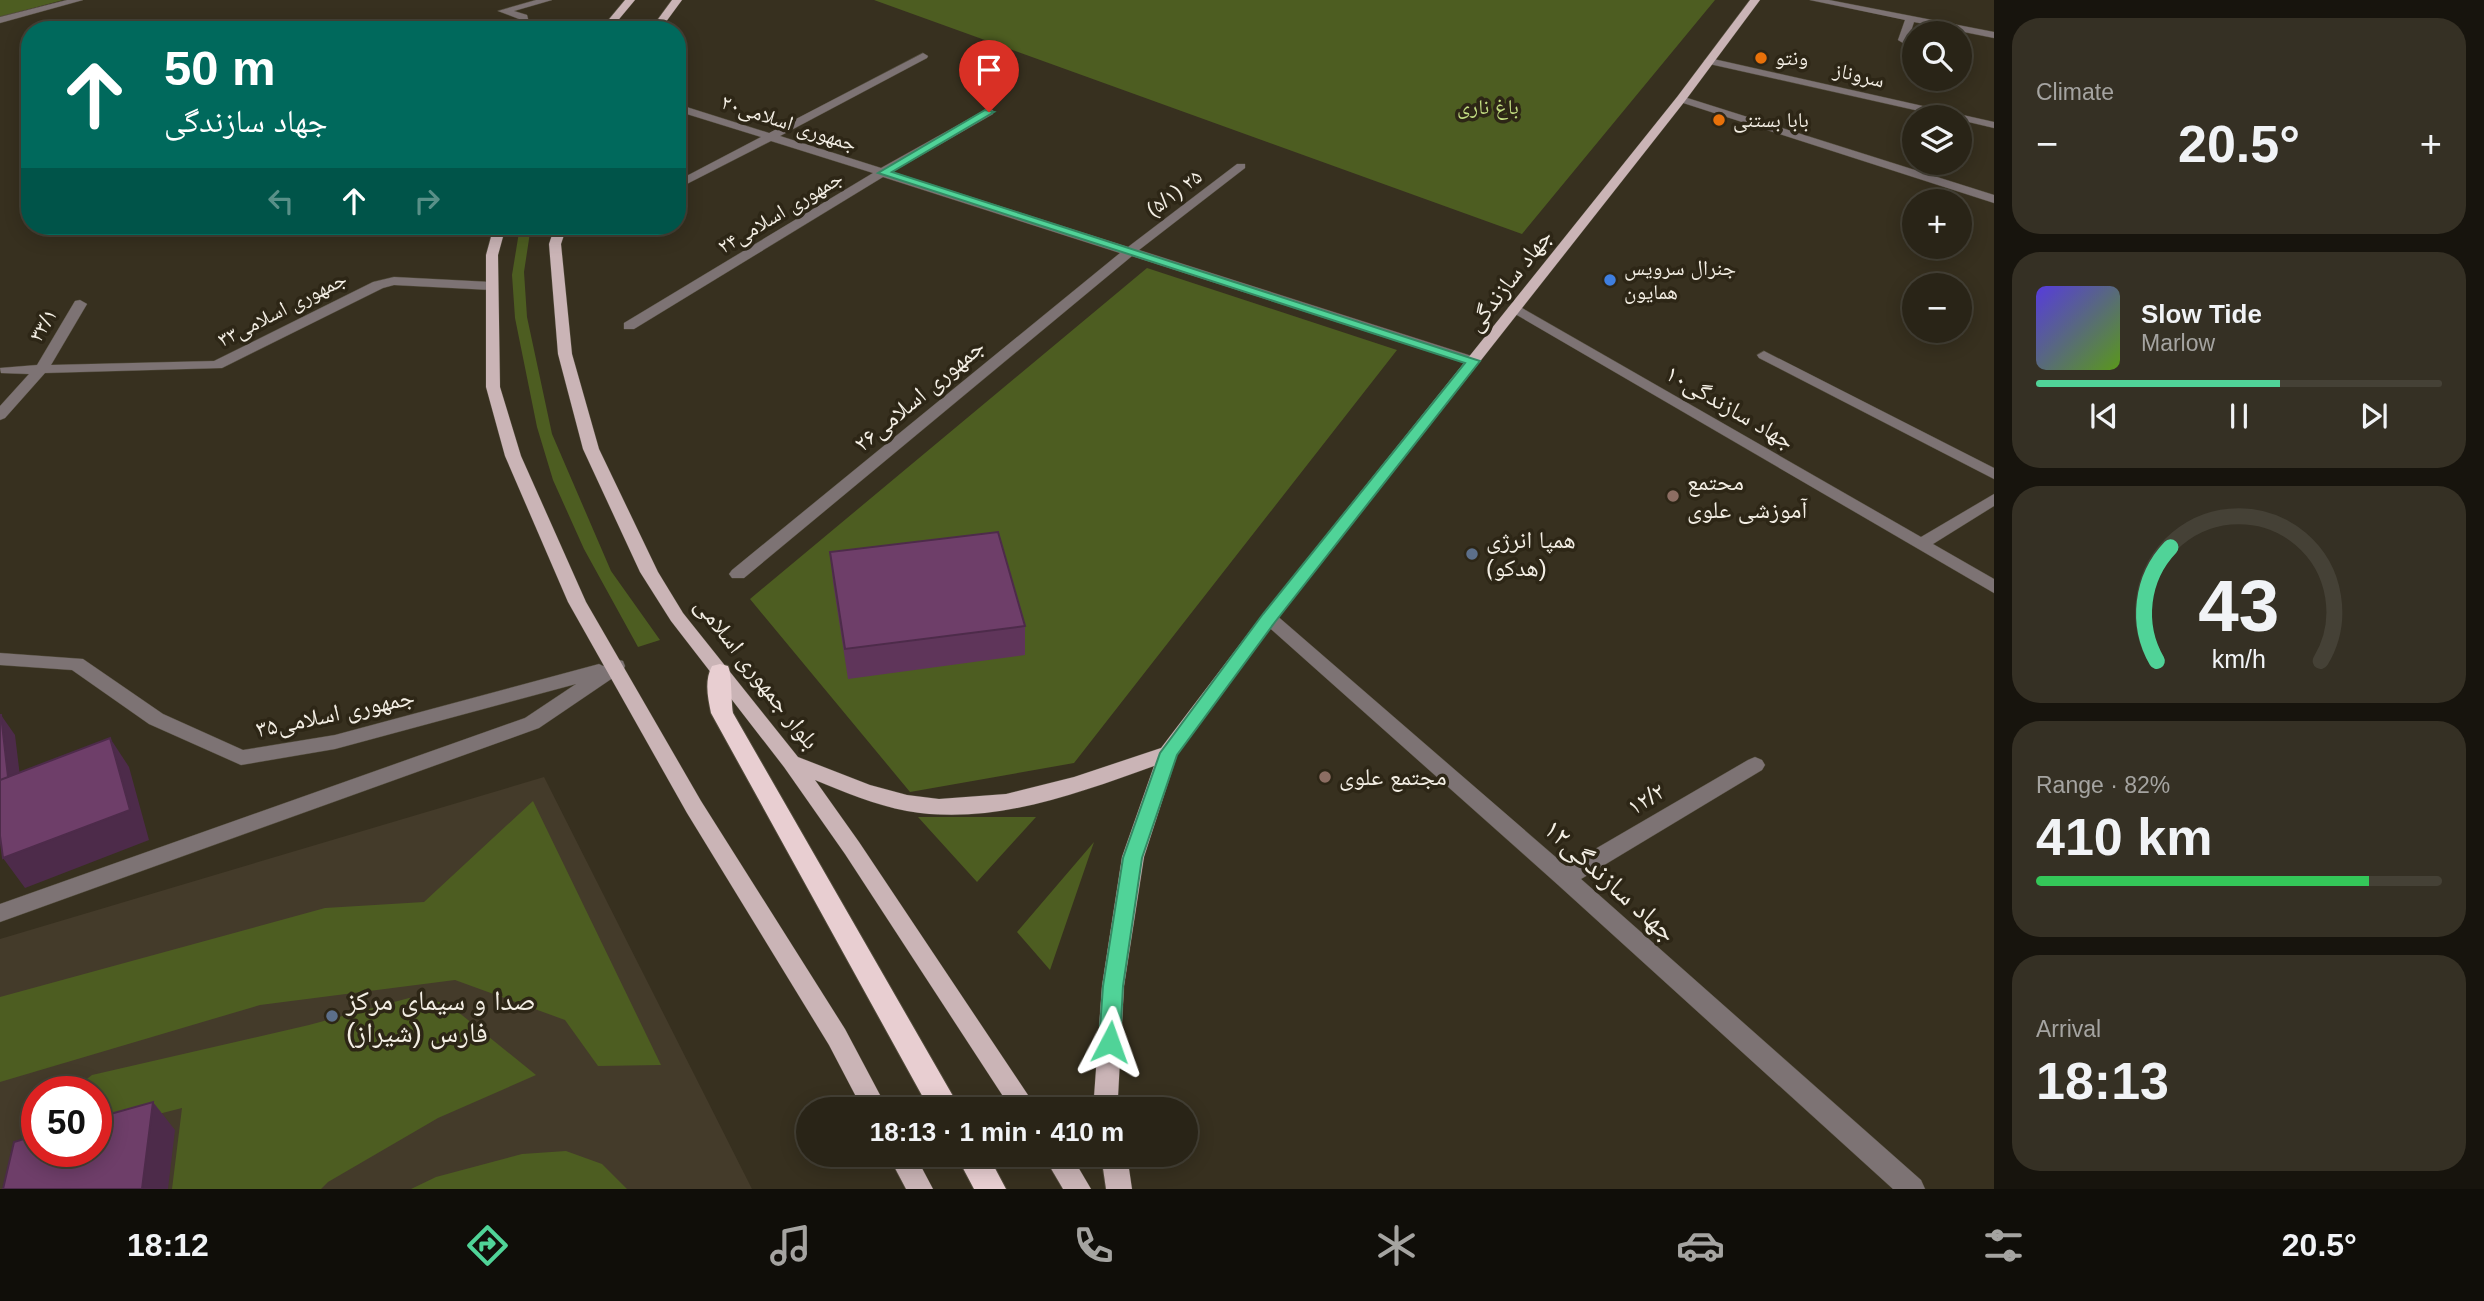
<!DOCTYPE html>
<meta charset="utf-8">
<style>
body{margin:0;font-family:Helvetica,"Noto Naskh Arabic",sans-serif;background:#353024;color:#f1f3f6;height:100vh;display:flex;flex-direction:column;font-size:26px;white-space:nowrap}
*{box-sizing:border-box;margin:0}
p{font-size:23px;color:#a5a4a1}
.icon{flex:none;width:38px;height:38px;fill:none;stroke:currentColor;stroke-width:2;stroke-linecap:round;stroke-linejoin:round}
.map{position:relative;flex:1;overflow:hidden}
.drawer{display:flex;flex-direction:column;gap:18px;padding:18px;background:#17140d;width:490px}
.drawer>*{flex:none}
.guide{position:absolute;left:21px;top:21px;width:665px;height:214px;border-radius:28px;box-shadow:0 4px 18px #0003,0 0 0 2px #454136;background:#00695c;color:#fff;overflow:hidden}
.controls{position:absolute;left:1902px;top:21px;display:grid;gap:14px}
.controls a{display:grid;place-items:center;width:70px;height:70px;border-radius:50%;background:#292417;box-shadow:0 4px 18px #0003,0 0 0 2px #454136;font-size:35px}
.speed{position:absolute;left:21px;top:1076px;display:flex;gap:14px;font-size:35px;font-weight:700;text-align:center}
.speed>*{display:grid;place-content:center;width:91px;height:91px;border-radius:50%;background:#292417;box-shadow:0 4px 18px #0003,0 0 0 2px #454136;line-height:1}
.speed .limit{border:10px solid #d22;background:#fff;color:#111}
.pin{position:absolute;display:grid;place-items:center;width:60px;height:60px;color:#fff;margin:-72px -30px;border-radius:50% 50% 50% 0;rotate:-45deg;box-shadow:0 0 7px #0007}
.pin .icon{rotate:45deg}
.me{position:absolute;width:77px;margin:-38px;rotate:4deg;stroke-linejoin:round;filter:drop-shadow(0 0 5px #0008)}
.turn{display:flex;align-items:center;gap:24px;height:147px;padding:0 28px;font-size:32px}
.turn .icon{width:91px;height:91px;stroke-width:2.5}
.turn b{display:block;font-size:49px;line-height:60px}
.lanes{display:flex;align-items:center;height:66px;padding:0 28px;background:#0003;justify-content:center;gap:35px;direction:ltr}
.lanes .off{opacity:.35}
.big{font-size:52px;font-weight:800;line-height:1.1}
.drawer .widget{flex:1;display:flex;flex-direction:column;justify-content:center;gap:10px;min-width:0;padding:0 24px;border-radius:28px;background:#353024}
.drawer .dial{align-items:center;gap:0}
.dial svg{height:182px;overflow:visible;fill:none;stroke:#454136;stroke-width:7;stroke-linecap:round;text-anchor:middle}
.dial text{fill:#f1f3f6;stroke:none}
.song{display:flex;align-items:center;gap:21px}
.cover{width:84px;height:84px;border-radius:10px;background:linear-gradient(135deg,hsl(250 70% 55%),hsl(90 70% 35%))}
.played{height:7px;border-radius:4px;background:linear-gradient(90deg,#50d398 60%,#454136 60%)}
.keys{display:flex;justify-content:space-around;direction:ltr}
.heat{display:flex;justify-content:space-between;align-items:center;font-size:38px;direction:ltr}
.charge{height:10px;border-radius:5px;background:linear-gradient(90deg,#34c759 82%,#454136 0)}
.trip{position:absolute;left:796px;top:1097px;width:402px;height:70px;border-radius:35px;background:#292417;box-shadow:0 4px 18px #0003,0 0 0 2px #454136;font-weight:800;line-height:70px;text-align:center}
.tab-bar{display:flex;height:112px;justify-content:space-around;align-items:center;background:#100e09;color:#a5a4a1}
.tab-bar .icon{width:49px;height:49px}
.tab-bar .selected{color:#50d398}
.tab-bar b{font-size:32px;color:#f1f3f6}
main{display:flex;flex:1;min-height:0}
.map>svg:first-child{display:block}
</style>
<main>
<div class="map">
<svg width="1994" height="1189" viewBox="0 0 1994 1189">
<rect width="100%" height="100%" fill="#37301f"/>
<path fill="#443b2a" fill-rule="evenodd" d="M544 777 752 1189H0V939ZM37 1092H96V1152H37Z"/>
<path fill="#4d5d21" d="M0 0H63L0 17Z
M874 0H1715L1522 234Z
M520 226H531L524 272 527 317 552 434 611 571 660 640 638 647 584 549 553 480 537 427 515 318 512 275Z
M1147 268 1397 350 1074 763 910 792 750 599Z
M533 801 661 1065 598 1066 565 1020 455 980 260 1005 0 1082V997L325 908 424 902Z
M918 817H1036L977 882Z
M1094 842 1050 970 1017 932Z
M409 998 447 1003 536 1075 438 1118 328 1182 321 1189H172L182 1108 96 1130V1092H70L92 1075 309 1025Z
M566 1151 602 1164 627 1189H411L436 1177 522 1154Z"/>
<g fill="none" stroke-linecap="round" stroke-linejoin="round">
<defs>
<path id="minor" d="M67 0H83L0 23V17Z
M536 0H552L514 11 527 15 531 30H521L519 19 498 11Z
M1810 0H1829L1994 32V38L1914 22 1908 40 1903 43 1898 40 1905 20Z
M923 53 928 56 927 58 780 136 881 168 985 110H993V114L892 172 1128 247 1237 164H1245V168L1139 250 1478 358 1480 361 1478 364H1468L1132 256 744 578H732L729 574 732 570 1120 253 883 177 634 329H624V323L873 173 771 141 677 189V181L761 137 677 111V104L769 133Z
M1709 58 1994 122V128L1960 120V117H1946L1705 63 1704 61Z
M1681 96 1994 195V203L1677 101 1676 99Z
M394 277 491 282 498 286 491 290 394 285 383 288 222 368 45 373 5 418 0 420V406L29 374 1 373 0 368 37 365 75 301 80 300 87 304 51 365 214 361 373 282Z
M1515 304 1921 537 1994 494V506L1933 544 1994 579V593L1510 311 1508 308Z
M1764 351 1994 468V479L1759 358 1757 355Z
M1269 612 1275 614 1566 866 1748 760 1755 757 1762 760 1765 765 1762 770 1581 879 1921 1180 1925 1189H1893L1557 884 1263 622 1260 618 1263 614Z
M0 653 83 659 163 714 243 750 335 735 599 664 603 666 616 659 623 661 625 666 623 671 539 728 0 922V904L525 718 576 684 335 749 241 765 149 724 72 670 0 665Z"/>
<path id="major" d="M625 0H635L610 30H600Z
M672 0H682L660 30H650Z
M1750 0H1760L1685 101 1275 622 1177 755 1144 857 1124 986 1118 1097 1120 1110H1096L1094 1097 1102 986 1122 857 1154 766C1076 794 991 826 907 811 875 805 844 792 815 780L859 842 1038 1110H1012L845 854 784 767 671 621 640 572 583 449 558 354 549 244 555 226H567L561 244 572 354 599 449 658 572 683 613 798 757 870 785 907 795 939 799 1006 794 1074 777 1161 748 1263 614 1677 97Z
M494 226H506L498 255 500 387 521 456 586 602 701 801 845 1029 888 1110H863L829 1045 687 813 568 602 505 456 486 387V255Z
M888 1155H915L933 1189H906Z
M1043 1155H1071L1091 1189H1063Z
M1101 1155H1127L1132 1189H1106Z"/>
<path id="highway" d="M720 664 728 666C732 674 731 701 733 713L961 1110H930L711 713C708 698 704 681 712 666Z
M956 1155H988L1006 1189H974Z"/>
</defs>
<use href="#minor" stroke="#514b3b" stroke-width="1"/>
<use href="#major" stroke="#514b3b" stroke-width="1"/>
<use href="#highway" stroke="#514b3b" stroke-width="2"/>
<use href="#minor" fill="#7d7374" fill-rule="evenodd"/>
<use href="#major" fill="#cab4b6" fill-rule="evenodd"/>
<use href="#highway" fill="#e8ced1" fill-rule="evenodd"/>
</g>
<path fill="#5f355a" d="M830 552 1025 626V655L848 679 833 582Z"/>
<path fill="#4d2b4a" d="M1 715 15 735 23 801 0 809Z
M110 738 129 767 149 840 25 888 3 858Z
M153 1102 175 1130 168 1189H142Z"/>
<path fill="#6e3e69" stroke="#4d2b4a" stroke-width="2" d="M998 532 1025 626 845 649 830 552Z
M0 715H1L8 777 0 780Z
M110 738 130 810 3 858 0 836V780Z
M153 1102 142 1189H3L14 1142 37 1135V1152H96V1118Z"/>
<path fill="#50d398" stroke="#348963" stroke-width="2" d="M985 110 994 112 892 172 1480 361 1275 622 1177 755 1142 858 1123 986 1120 1042 1117 1049 1110 1052 1102 1049 1099 1042 1103 986 1123 858 1160 753 1263 614 1465 363 878 173Z"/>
<g fill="#e8710a" stroke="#2d2616" stroke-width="2.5">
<circle cx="1761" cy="58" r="7"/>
<circle cx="1719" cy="120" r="7"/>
</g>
<circle fill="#3f7fe0" stroke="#2d2616" stroke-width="2.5" cx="1610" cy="280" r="7"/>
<g fill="#8d6e63" stroke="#2d2616" stroke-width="2.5">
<circle cx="1673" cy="496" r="7"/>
<circle cx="1325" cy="777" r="7"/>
</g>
<g fill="#5c6f8a" stroke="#2d2616" stroke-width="2.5">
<circle cx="1472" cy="554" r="7"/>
<circle cx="332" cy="1016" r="7"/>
</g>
<g text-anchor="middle" stroke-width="7" stroke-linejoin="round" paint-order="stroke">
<g font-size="21" fill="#f3eee4" stroke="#2d2616" text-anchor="start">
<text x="1775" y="65">ونتو</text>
<text x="1733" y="127">بابا بستنی</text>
<text x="1624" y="275">جنرال سرویس<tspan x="1624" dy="24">همایون</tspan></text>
</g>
<g font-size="21" fill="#f3eee4" stroke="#2d2616">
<text transform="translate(1859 75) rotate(13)" y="7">سروناز</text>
<text transform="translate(789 123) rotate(18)" y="7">جمهوری اسلامی۲۰</text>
<text transform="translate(1174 193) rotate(-37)" y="7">(۵/۱) ۲۵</text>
<text transform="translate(780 212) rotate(-31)" y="7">جمهوری اسلامی۲۴</text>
<text transform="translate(282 309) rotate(-27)" y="7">جمهوری اسلامی۳۳</text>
<text transform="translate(43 325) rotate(-59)" y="7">۳۳/۱</text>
</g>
<g font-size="21" fill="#c3de82" stroke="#2d2616">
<text x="1488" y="114">باغ ناری</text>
</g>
<g font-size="24" fill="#f3eee4" stroke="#2d2616">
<text transform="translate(1509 280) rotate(-52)" y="8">جهاد سازندگی</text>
<text transform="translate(919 395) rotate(-40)" y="8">جمهوری اسلامی۲۶</text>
<text transform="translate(1730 407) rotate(30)" y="8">جهاد سازندگی۱۰</text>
<text transform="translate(757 673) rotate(52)" y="8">بلوار جمهوری اسلامی</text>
<text transform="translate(335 713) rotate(-12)" y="8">جمهوری اسلامی۳۵</text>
<text transform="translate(1646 799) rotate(-31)" y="8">۱۲/۲</text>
</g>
<g font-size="24" fill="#f3eee4" stroke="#2d2616" text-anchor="start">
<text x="1687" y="490">محتمع<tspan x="1687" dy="28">آموزشی علوی</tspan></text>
<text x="1486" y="548">همپا انرژی<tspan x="1486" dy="28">(هدکو)</tspan></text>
<text x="1339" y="785">مجتمع علوی</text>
</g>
<g font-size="28" fill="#f3eee4" stroke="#2d2616">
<text transform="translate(1611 880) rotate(42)" y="10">جهاد سازندگی۱۲</text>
</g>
<g font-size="28" fill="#f3eee4" stroke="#2d2616" text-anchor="start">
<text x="346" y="1010">صدا و سیمای مرکز<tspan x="346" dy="32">فارس (شیراز)</tspan></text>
</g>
</g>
</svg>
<div class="controls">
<a><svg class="icon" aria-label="search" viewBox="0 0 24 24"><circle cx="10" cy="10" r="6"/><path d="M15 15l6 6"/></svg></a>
<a><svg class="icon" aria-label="layers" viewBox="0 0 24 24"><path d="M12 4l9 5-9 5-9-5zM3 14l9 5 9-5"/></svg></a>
<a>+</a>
<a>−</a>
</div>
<div class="speed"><div class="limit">50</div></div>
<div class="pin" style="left:989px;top:112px;background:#d93025"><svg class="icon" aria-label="arrive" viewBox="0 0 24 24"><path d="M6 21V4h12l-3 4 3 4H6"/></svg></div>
<svg class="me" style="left:1110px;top:1042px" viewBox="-20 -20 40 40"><path d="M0-17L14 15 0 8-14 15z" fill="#50d398" stroke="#fff" stroke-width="4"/></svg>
<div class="trip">18:13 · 1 min · 410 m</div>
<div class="guide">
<div class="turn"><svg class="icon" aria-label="ahead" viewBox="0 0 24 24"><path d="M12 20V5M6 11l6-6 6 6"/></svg><div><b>50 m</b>جهاد سازندگی</div></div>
<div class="lanes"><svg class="icon off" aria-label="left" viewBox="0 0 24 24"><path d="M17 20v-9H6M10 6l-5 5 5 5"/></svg><svg class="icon" aria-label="ahead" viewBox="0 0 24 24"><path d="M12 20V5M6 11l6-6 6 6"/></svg><svg class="icon off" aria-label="right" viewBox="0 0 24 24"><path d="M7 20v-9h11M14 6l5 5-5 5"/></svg></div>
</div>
</div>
<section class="drawer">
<div class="widget"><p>Climate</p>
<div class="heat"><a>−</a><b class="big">20.5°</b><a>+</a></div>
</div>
<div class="widget">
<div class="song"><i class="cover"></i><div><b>Slow Tide</b><p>Marlow</p></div></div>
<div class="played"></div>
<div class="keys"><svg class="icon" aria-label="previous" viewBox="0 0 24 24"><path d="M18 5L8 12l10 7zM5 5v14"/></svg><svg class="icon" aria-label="pause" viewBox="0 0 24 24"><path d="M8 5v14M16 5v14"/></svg><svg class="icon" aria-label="next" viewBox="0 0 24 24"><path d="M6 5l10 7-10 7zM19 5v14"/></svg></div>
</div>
<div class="widget dial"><svg viewBox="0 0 100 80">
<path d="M14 69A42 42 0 1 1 86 69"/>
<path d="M14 69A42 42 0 0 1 20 19" stroke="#50d398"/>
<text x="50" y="56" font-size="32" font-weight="700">43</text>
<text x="50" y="72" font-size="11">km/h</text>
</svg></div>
<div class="widget"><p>Range · 82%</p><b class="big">410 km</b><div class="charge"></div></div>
<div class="widget"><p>Arrival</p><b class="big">18:13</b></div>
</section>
</main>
<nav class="tab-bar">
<b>18:12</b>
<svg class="icon selected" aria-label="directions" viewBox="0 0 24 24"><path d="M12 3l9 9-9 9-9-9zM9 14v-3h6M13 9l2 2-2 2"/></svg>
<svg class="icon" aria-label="music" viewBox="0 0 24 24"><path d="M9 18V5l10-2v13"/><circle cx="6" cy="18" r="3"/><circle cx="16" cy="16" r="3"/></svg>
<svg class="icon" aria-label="phone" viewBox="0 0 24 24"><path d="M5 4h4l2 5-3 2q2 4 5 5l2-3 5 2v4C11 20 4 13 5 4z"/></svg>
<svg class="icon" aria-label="climate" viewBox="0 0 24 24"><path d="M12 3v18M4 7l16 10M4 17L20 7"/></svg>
<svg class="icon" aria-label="car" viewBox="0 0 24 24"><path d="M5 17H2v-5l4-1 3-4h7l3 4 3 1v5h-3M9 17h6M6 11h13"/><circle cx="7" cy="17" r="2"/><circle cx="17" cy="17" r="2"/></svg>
<svg class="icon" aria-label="filters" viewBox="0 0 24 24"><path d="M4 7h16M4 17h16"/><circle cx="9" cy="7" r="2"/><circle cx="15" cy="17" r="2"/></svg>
<b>20.5°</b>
</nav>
